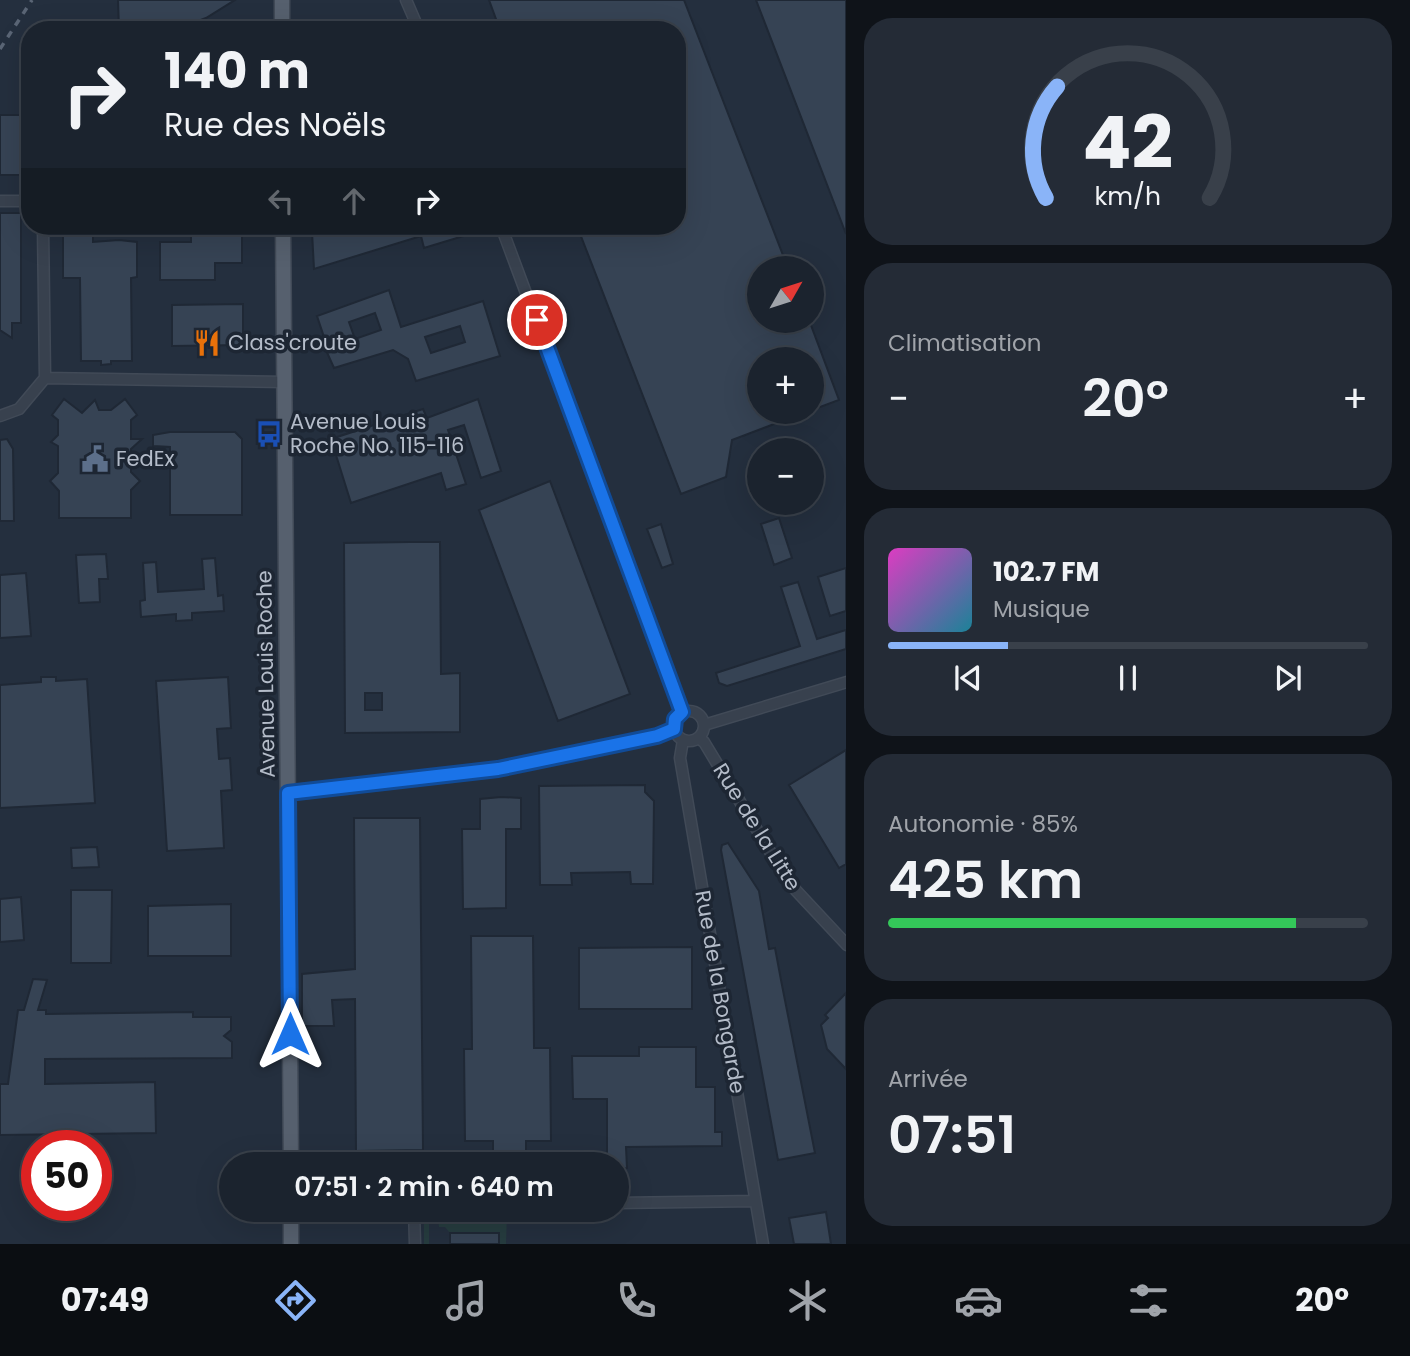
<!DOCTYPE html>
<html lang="fr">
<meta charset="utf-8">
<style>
body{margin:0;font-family:Poppins,sans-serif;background:#242b36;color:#f1f3f6;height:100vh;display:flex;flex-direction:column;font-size:26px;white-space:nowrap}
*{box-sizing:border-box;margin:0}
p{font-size:23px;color:#a0a4aa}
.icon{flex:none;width:38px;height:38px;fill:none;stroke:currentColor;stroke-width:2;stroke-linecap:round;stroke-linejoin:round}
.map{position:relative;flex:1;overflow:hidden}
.details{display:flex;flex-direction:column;gap:18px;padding:18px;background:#0f1319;width:564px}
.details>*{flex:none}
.guide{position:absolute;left:21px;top:21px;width:665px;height:214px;border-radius:28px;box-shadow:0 7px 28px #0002,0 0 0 2px #39404a;background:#1b232e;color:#f1f3f6;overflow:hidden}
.needle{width:46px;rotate:51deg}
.tools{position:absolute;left:747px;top:256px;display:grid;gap:14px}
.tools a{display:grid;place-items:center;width:77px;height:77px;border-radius:50%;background:#1b232e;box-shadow:0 7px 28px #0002,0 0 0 2px #39404a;font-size:35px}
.speed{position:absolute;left:21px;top:1130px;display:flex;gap:14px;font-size:35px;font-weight:700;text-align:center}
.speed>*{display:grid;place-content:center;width:91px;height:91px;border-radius:50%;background:#1b232e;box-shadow:0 7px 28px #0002,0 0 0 2px #39404a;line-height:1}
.speed .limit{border:10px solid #d22;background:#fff;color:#111}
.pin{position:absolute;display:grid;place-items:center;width:60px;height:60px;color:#fff;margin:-30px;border:4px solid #fff;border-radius:50%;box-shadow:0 2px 7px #0007}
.me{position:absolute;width:77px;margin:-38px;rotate:0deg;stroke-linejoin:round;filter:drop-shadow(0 0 5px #0008)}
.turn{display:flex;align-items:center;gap:24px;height:147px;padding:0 28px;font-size:32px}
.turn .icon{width:91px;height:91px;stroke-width:2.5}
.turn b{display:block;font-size:49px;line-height:60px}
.lanes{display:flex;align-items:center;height:66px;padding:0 28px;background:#0003;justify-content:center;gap:35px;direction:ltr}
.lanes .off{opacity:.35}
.big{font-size:52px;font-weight:600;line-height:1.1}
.details .widget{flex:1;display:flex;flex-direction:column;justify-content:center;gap:10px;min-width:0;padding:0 24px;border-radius:28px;background:#242b36}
.details .dial{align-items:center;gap:0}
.dial svg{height:182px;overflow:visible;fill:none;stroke:#39404a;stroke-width:7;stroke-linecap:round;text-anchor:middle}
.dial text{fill:#f1f3f6;stroke:none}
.song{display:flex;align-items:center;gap:21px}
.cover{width:84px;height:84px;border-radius:10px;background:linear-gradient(135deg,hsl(310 70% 55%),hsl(190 70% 35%))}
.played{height:7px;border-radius:4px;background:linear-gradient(90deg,#8ab4f8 25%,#39404a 25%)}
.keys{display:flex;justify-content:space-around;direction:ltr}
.heat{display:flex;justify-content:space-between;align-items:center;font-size:38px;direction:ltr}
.charge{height:10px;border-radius:5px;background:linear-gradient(90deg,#34c759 85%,#39404a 0)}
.trip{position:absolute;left:219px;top:1152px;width:410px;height:70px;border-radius:35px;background:#1b232e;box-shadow:0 7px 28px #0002,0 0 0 2px #39404a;font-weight:600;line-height:70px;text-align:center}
.tabs{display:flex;height:112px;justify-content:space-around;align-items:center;background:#0b0e12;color:#a0a4aa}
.tabs .icon{width:49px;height:49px}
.tabs .active{color:#8ab4f8}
.tabs b{font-size:32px;color:#f1f3f6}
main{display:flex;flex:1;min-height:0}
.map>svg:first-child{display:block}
</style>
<main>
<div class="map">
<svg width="847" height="1244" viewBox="0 0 847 1244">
<rect width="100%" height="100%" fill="#242f3e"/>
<path fill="#263c3f" d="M428 1216H507L506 1244H499V1233H450L445 1227H439L438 1220 429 1221V1244H424V1221Z"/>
<path fill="#364354" stroke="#1f2835" stroke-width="2" fill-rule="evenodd" d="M118 0H235L206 18 174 30H119Z
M489 0H684L788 268H760V320H809L839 400 812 410V359H760V411L806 412 732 440 726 477 681 494 577 226H677V30H500Z
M756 0H846V234Z
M0 115H30V175H0Z
M0 213H21V323H12V338L0 330Z
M213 226H242V263H215V280H160V242H191V235L213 234Z
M332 226H490V228L424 248 421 236 314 269 312 232Z
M63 228H93V242L119 240 137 242V277L131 278 132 361H111V364L101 365V361H81L80 278H63Z
M389 290 401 327 483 301 500 356 416 381 408 359 393 350 334 368 325 348 328 349 317 316ZM375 313 381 330 355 339 349 322ZM460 326 465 342 431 353 425 337Z
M243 304V345L172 346V305Z
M64 399 82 413 95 400 99 410H111L125 399 137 415 131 420V439H142L131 449V472L140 481 131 490V518H59V491L50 481 58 473V446L51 442 58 435V420L52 415Z
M478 399 501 471 481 478 464 425 448 430 466 484 446 490 441 473 351 503 331 439 423 409 427 418Z
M170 432H235L242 439V515H170V447L153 446V435Z
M7 439 13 449 14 521H0V440Z
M550 481 630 694 558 721 479 510Z
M779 518 792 558 774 565 761 524Z
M661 524 673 564 662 568 647 529Z
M410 542H440L441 674 460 673V732L345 733 344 543ZM365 693H382V710H365Z
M106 554 108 579H99L100 602 79 603 76 555Z
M215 558 218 596 223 595 224 611 192 613V620L176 621V614L141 617 140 601 145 600 143 563 156 562 158 592 204 589 202 559Z
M846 568V611L830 616 818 577Z
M26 573 31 636 0 638V575Z
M798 582 817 639 846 630V649L727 686 719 683 716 673 800 646 781 587Z
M41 677H56V681L87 679 95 803 0 808V685L41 682Z
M228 677 231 728 217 729 219 759 230 758 232 790 221 791 224 848 167 851 156 681Z
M846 750V864L839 868 789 785Z
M645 785V792L654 801 653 884H631L630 872 571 873 572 885H540L539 786Z
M501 797 521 798V829H506V908L463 909 462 829H480V799Z
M354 818H420L423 1150 356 1151 355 999 332 1000 334 1026H302V974L355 969Z
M728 843 759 891 769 949 775 948 781 980 815 1153 778 1160 721 850 722 845Z
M97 847 99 867 72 868 71 848Z
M71 890H112L111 963H71Z
M21 897 24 940 0 942V899Z
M231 904V956H148V906Z
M471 936H533L534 1048H550L551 1141H526V1158L493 1159V1141H465L464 1049H472Z
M692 947V1009H579V948Z
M33 979 47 980 38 1010H46V1014L193 1012V1017H231V1030L224 1036 232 1042V1058L45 1059V1084L155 1082 156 1133 0 1135V1084H8L18 1010H24Z
M846 993V1069L827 1049 821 1025 828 1018 825 1015Z
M639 1047H696V1087H715V1132H722V1146L626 1147 627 1168 616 1169V1164H607V1099H573L572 1056H639Z
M826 1212 831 1244H794L789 1218Z
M450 1233H499V1244H450Z"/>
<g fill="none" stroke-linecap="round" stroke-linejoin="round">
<defs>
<path id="minor" d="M406 0 419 30
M0 201H30
M43 226 45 378
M501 226 682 712
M45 378 285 382
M0 416 19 409 45 378
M674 726a15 15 0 1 1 30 0a15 15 0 1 1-30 0Z
M704 725 847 682
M698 738 704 742 789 883 847 945
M683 740 680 758 763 1244
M288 794 498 769 657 736 674 729
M616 1203 755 1201
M414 1209 415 1244"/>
<path id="major" d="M282 0V30
M283 226 291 1164
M291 1209V1244"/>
</defs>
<use href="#minor" stroke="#414a57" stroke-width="13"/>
<use href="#major" stroke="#414a57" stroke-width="17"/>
<use href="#minor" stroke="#38414e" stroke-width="10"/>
<use href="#major" stroke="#56606e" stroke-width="14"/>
<path stroke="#5a6575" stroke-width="3.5" stroke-dasharray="7 7" stroke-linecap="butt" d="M0 49 32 0"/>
</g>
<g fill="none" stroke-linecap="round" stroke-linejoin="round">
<defs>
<path id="route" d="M290 1034 288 793 498 769 657 736 674 729 675 719 682 712 537 320"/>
</defs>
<use href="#route" stroke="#114b97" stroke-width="18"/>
<use href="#route" stroke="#1a73e8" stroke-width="12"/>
</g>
<defs>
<symbol id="restaurant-bare" viewBox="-9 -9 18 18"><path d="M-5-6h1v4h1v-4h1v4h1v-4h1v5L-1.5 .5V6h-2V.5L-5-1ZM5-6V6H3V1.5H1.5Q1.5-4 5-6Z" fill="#e8710a" stroke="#1d2633" stroke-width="2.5" paint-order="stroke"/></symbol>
<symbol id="bus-bare" viewBox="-9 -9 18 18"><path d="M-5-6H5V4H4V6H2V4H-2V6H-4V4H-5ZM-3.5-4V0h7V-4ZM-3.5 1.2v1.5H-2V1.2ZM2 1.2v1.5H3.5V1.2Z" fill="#1a4fb4" stroke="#1d2633" stroke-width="2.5" paint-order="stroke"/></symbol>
<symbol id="civic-bare" viewBox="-9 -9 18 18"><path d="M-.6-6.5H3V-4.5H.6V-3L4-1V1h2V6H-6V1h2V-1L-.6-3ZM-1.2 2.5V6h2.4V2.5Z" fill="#5c6f8a" stroke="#1d2633" stroke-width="2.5" paint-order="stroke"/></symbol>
</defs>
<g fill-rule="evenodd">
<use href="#restaurant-bare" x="188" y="324" width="38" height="38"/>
<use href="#bus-bare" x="250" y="415" width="38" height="38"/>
<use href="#civic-bare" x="76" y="440" width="38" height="38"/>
</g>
<g text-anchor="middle" stroke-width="7" stroke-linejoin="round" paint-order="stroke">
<g font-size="21" fill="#b4bcc9" stroke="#1d2633" text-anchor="start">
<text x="228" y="350">Class'croute</text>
<text x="290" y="429">Avenue Louis<tspan x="290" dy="24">Roche No. 115-116</tspan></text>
<text x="116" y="466">FedEx</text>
</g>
<g font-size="21" fill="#b4bcc9" stroke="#1d2633">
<text transform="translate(266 674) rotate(-91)" y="7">Avenue Louis Roche</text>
<text transform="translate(757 827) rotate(58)" y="7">Rue de la Litte</text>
<text transform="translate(720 992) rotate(80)" y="7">Rue de la Bongarde</text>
</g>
</g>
</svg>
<div class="tools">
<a><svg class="needle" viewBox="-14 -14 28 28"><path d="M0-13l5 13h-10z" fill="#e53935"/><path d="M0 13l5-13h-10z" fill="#a0a4aa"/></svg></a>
<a>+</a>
<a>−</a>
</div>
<div class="speed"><div class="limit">50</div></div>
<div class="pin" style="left:537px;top:320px;background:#d93025"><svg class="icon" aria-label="arrive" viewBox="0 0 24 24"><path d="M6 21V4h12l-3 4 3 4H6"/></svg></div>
<svg class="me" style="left:290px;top:1034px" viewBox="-20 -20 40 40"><path d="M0-17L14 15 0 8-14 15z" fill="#1a73e8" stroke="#fff" stroke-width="4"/></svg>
<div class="trip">07:51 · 2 min · 640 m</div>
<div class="guide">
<div class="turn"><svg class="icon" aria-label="right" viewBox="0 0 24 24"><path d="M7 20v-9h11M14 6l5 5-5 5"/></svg><div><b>140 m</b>Rue des Noëls</div></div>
<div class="lanes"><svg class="icon off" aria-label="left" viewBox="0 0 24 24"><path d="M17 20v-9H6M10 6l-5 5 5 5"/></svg><svg class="icon off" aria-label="ahead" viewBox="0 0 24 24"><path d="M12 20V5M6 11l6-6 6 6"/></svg><svg class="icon" aria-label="right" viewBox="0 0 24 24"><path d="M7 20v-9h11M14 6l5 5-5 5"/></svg></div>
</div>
</div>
<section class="details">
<div class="widget dial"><svg viewBox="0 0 100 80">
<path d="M14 69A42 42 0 1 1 86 69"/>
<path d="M14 69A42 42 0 0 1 19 20" stroke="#8ab4f8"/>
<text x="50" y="56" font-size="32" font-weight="700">42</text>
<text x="50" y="72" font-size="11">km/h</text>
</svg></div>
<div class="widget"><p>Climatisation</p>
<div class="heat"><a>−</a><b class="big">20°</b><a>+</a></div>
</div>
<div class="widget">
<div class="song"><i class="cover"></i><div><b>102.7 FM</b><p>Musique</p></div></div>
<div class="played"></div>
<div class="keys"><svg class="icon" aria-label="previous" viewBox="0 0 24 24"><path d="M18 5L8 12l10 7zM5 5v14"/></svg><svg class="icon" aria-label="pause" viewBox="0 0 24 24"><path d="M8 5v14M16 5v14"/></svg><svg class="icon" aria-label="next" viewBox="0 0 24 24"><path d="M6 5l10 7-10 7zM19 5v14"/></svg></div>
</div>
<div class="widget"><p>Autonomie · 85%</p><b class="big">425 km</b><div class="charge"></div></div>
<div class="widget"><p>Arrivée</p><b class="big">07:51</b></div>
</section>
</main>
<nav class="tabs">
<b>07:49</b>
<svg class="icon active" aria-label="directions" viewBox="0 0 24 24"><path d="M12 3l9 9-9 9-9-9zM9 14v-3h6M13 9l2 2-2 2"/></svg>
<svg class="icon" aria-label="music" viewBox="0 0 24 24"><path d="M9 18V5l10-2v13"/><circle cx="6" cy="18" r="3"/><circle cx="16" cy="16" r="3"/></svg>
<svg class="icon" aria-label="phone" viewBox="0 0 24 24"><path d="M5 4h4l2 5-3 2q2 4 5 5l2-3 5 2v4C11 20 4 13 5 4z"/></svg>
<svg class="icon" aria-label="climate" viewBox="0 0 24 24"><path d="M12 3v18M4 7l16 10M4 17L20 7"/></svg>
<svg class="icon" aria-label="car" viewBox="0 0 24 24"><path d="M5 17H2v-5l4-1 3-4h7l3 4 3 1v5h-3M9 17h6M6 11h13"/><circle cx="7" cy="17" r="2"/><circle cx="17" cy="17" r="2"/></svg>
<svg class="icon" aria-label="filters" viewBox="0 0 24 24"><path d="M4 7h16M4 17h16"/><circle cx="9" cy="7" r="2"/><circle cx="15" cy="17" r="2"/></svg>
<b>20°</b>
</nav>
